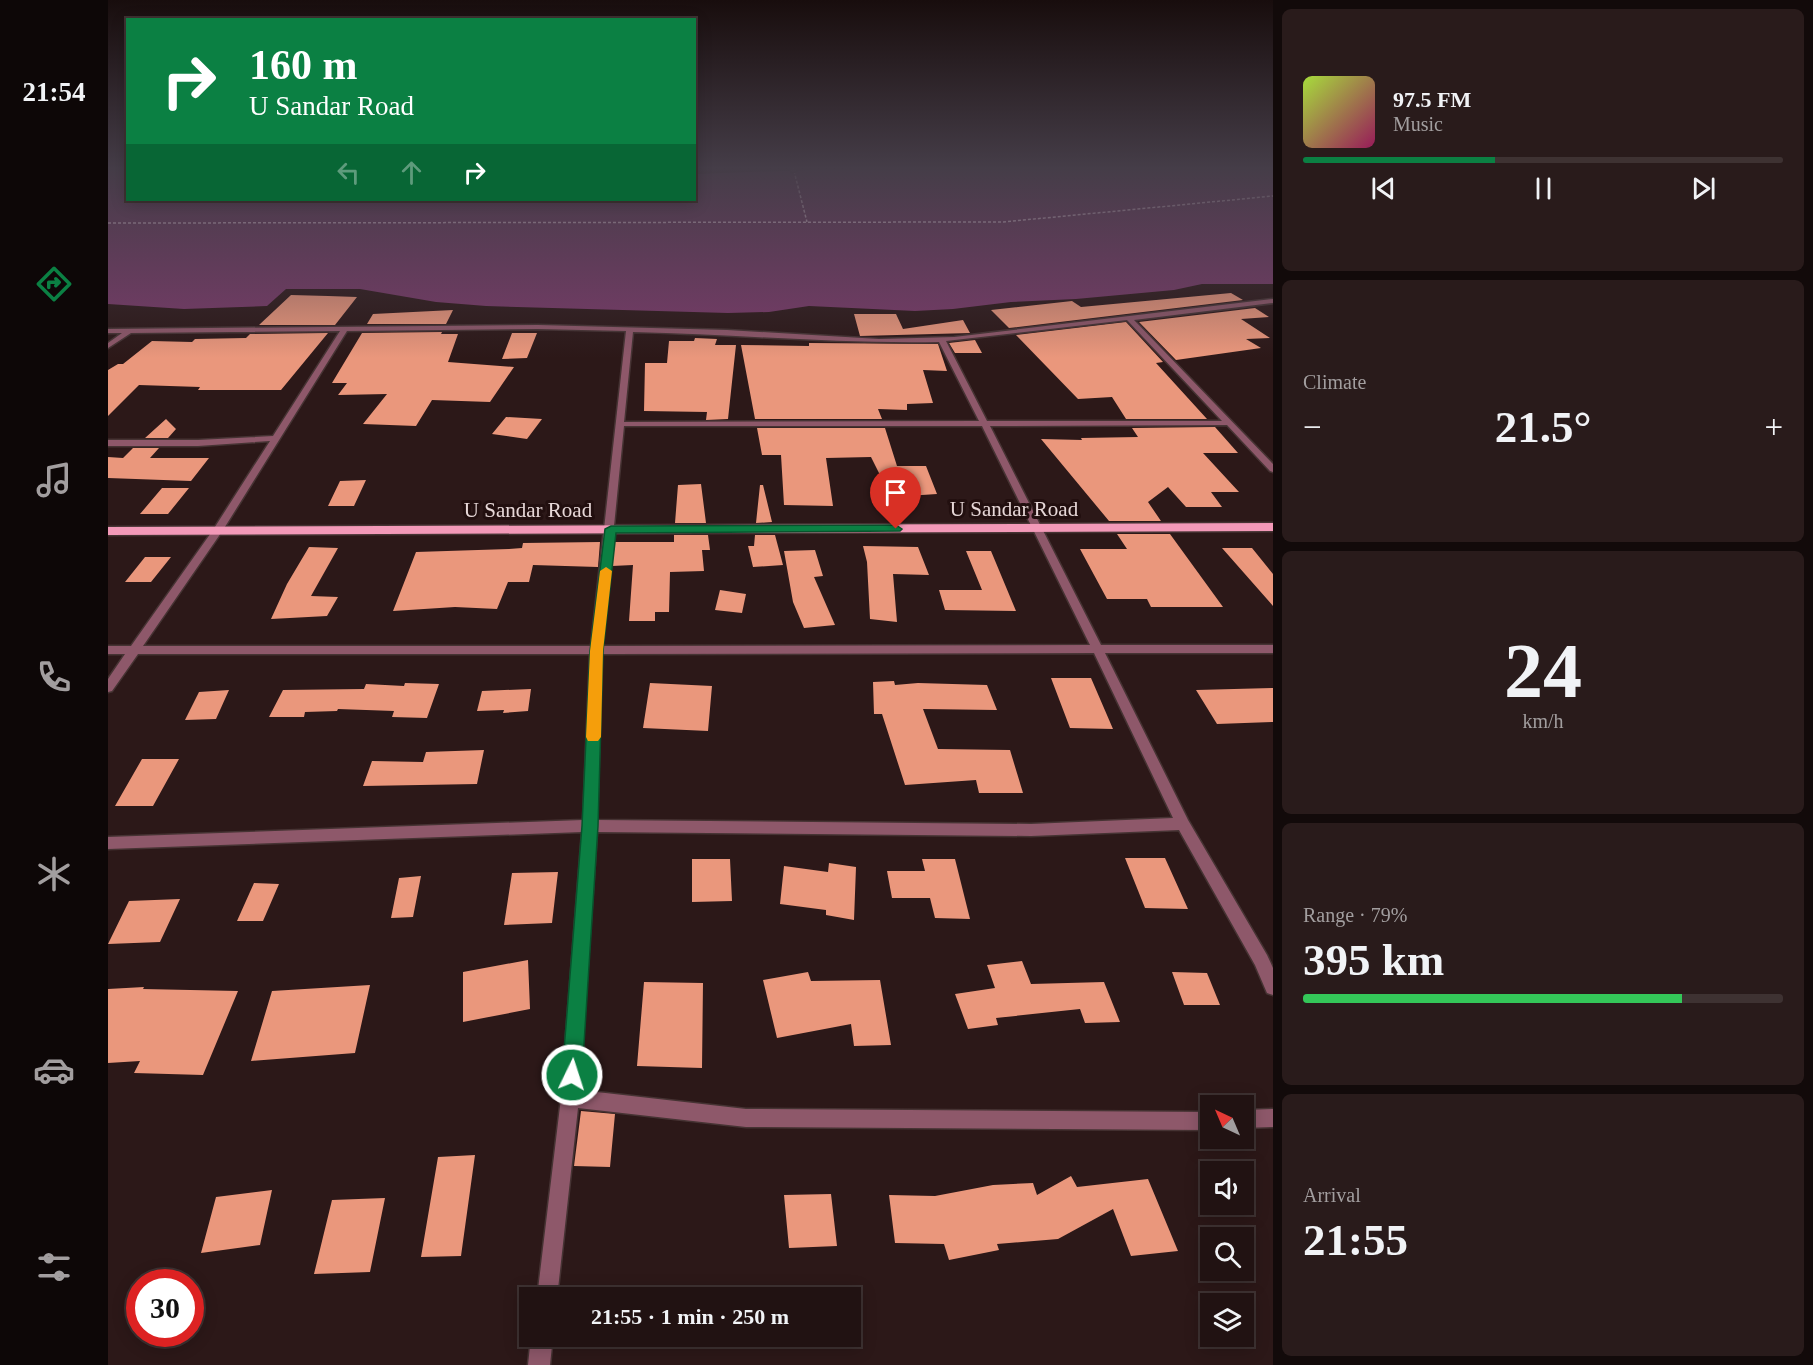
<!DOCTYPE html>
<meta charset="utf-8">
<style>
body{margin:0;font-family:"Times New Roman",serif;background:#291b1b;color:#f1f3f6;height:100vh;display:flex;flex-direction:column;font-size:22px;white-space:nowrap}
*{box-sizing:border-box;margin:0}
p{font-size:20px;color:#a29e9f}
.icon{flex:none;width:33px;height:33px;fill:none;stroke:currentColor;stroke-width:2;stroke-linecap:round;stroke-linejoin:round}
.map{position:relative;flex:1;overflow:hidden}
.details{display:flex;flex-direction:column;gap:9px;padding:9px;background:#120a0a;width:540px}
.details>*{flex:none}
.guide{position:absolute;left:18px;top:18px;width:570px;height:183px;border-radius:0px;box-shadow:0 3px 15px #0003,0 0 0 2px #3e3232;background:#0b8043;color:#fff;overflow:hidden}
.needle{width:39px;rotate:316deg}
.fabs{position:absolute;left:1092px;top:1095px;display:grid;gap:12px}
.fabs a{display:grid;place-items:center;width:54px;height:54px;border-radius:0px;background:#211212;box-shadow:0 3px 15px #0003,0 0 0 2px #3e3232;font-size:30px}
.speed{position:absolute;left:18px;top:1269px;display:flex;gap:12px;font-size:30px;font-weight:700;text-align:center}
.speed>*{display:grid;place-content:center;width:78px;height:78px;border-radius:50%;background:#211212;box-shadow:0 3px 15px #0003,0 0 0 2px #3e3232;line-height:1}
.speed .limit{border:9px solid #d22;background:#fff;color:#111}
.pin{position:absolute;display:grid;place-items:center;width:51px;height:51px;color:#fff;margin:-62px -26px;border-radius:50% 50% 50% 0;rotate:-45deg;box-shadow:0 0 6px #0007}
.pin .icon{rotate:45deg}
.me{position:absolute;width:66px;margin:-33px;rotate:4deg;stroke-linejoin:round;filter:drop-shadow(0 0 4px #0008)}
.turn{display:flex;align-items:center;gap:21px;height:126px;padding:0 24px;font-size:27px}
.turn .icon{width:78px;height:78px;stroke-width:2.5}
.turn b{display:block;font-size:42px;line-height:51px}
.lanes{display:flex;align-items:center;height:57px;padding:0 24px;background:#0003;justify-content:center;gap:30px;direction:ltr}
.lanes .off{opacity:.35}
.big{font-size:45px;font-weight:800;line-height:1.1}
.details .widget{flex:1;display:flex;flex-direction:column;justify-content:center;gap:9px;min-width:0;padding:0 21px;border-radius:9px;background:#291b1b}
.details .dial{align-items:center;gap:0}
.dial b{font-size:78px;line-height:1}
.song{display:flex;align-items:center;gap:18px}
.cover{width:72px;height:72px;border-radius:9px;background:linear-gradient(135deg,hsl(80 70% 55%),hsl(330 70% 35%))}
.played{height:6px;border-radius:3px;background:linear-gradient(90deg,#0b8043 40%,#3e3232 40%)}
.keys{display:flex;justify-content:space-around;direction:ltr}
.heat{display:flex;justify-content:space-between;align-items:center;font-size:33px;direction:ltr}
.charge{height:9px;border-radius:4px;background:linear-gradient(90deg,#34c759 79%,#3e3232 0)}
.trip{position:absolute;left:411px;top:1287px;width:342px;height:60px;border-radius:0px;background:#211212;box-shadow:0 3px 15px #0003,0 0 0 2px #3e3232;font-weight:800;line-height:60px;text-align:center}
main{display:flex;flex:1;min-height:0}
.tabs{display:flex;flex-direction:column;width:108px;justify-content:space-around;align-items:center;background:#0d0707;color:#a29e9f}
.tabs .icon{width:42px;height:42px}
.tabs .selected{color:#0b8043}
.tabs b{font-size:27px;color:#f1f3f6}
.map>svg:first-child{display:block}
</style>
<main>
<nav class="tabs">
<b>21:54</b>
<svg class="icon selected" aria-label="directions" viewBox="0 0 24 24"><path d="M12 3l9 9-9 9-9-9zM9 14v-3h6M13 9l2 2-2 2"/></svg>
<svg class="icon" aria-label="music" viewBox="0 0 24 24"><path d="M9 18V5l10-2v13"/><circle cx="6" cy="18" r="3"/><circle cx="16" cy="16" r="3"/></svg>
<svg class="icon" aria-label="phone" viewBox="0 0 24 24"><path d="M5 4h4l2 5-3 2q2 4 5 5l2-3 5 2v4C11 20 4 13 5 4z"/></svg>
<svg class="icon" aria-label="climate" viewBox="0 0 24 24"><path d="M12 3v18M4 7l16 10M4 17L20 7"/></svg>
<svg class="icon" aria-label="car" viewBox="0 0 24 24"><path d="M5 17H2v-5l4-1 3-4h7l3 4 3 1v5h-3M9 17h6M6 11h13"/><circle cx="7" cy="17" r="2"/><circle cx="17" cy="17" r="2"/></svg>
<svg class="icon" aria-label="filters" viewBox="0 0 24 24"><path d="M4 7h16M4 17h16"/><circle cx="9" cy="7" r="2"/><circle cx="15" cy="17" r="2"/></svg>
</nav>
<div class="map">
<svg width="1165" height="1365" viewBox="0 0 1165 1365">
<rect width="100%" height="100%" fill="#2c1818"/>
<path fill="#7a3b6a" d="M0 167 19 169 20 200H586L587 174 760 168 1165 167V284H1094L1066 290 968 299 903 302 845 309 807 311 701 306 661 312 620 313 378 306 328 302 252 289H178L159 306 76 309 0 304Z"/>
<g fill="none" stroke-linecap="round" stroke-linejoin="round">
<path stroke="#f8d2ec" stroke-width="1.5" stroke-dasharray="3 2" stroke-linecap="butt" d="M686 171 699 222
M0 223 895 222 1165 196"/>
</g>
<path fill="#ea977c" d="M1123 293 1135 300 901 328 883 310 964 301 973 307Z
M183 295 220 296 249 297 227 325H151Z
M1147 308 1161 317 1133 319 1162 338 1138 339 1153 348 1068 360 1031 322Z
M345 310 338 324H259L265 314Z
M746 314H788L795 329 855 320 862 333 752 336Z
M1018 322 1055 362 1048 363 1099 419H1018L1004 397 970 399 908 335Z
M334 332 333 334H350L340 362 406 367 382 402 324 400 308 426 255 424 279 394 230 395 239 383H224L254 333Z
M220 333 173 390H90L92 387 31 385 0 416V370L10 364H15L44 341 84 342 87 339 138 338 142 334Z
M404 333H429L419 358 394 359Z
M587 338 609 339 607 345H628L620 419 598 420 599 412 536 411 537 363H559L561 341H586Z
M867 340 874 353H847L841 343Z
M701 343 830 344 839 371 815 370 825 403 799 404V410L770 409 774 419H647L633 345 701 346Z
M398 417 434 419 419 439 384 434Z
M58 419 68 429 60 438H37Z
M1107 427 1130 453H1095L1131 492H1103L1114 507H1078L1060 487 1040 502 1053 521H1001L933 439 974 440 973 438 1030 437 1024 428Z
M649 428H777L789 466H818L829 494 799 496 803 511 792 515 763 457 718 458 725 506 676 505 673 455H654Z
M25 448H51L42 458H101L83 481 0 478V457L15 458Z
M258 480 246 506H220L232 481Z
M593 484 598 523H567L570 485Z
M652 485H655L664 522 648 523Z
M54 488H81L60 514H32Z
M1009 534H1062L1115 607H1043L1039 599H999L972 549H1019Z
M566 535H600L602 550H594L596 571 562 572 561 612H547V621H521L525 565 504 566 507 542H566Z
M647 535H667L675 565 645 567 640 546H646Z
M492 542 490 567 425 565 421 582H400L389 609 347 607 285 611 308 552 401 549 414 548 415 543Z
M755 546 810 547 821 575 785 574 789 622 762 619 759 562Z
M201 547 230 548 203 596 230 597 219 616 163 619 179 584Z
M1114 548H1144L1165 574V606Z
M707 550 715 576 706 577 727 625 696 628 685 602 676 551Z
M858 551H883L908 611 837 610 831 590H874Z
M37 557H63L43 582H17Z
M612 590 638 594 634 613 607 610Z
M943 678H983L1005 729 962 728Z
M786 681 787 685 810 683 879 685 889 710 815 709 830 749 902 750 915 793H871L868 780 797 785 774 714H766L765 682Z
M297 683 331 684 319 718 284 717 286 711 230 709 229 711 197 712 196 717H161L175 690 256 689 258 684 296 686Z
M542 683 604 686 600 731 535 728Z
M1165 688V722L1109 724 1088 690Z
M423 689 420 711 395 713 396 710 369 711 374 691Z
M121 690 108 719 77 720 91 692Z
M376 750 369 784 255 786 264 761 315 762 318 752Z
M34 759H71L45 806H7Z
M1017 858H1057L1080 909 1037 908Z
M584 859H622L624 901 584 902Z
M814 859H847L862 919 827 918 822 898H784L779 871H817Z
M721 863 748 867 746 920 718 915V910L672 904 676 866 720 872Z
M450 872 444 923 396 925 404 873Z
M313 876 305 917 283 918 291 878Z
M146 883 171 884 155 921H129Z
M72 899 52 942 0 944 21 901Z
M420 960 422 1009 355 1022V972Z
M914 961 923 984 996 982 1012 1022 977 1023 972 1009 888 1018 890 1025 860 1029 847 994 887 988 879 965Z
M700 972 703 981 772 980 783 1045 746 1046 743 1024 669 1038 655 980Z
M1064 972 1099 973 1112 1005H1076Z
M536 982 595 983 594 1068 529 1066Z
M262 985 247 1053 143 1061 164 991Z
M36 987 35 989 130 991 95 1075 26 1073 32 1061 0 1063V989Z
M473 1111 507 1114 502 1167 466 1166Z
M367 1155 353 1256 313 1257 330 1157Z
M963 1176 969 1187 1040 1179 1070 1251 1023 1256 1005 1209 950 1239 889 1244 891 1250 841 1260 836 1244 787 1243 781 1195 827 1196 885 1185 925 1183 929 1195Z
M164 1190 152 1245 93 1253 108 1197Z
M723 1194 729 1246 681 1248 676 1195Z
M277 1198 262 1272 206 1274 224 1200Z"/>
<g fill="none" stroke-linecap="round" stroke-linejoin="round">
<defs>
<path id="minor" d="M681 167H685L688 171 684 172Z
M1165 299V303L1026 320 1165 464V472L1162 471 1119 425 882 426 993 645H1165V653H997L1080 820 1159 955 1165 968V995L1159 993 1147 965 1071 830 923 836 489 832 471 1090 638 1109 1102 1112V1130L638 1127 470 1108 449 1298H429L453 1098 474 832 0 849V837L475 820 482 654H30L4 691 0 692V679L17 654H0V646H23L105 530 162 441 90 446H0V440H90L165 436 232 331 23 333 0 348V343L14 333H0V329L430 325 619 330 771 339 846 337ZM1019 320 1114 421H879L838 341ZM430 329 518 331 483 646H35L115 530 239 331ZM525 332C627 334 729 344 831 342L871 421 516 422ZM516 426H874L982 645 494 646ZM986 653 1065 818 923 824 489 820 494 654Z
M1165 1109V1127L1136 1128V1110Z
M423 1336H445L442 1365H420Z"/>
<path id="primary" d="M1165 523V531L0 535V527Z"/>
</defs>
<use href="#minor" stroke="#463333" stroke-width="3"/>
<use href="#primary" stroke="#463333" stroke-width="3"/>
<use href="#minor" fill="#8e586a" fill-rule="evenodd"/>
<use href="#primary" fill="#f399b8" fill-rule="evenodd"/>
</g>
<linearGradient id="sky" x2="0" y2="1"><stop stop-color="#180d0d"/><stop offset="0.47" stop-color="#453d48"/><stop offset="1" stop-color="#453d48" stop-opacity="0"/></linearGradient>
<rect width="1165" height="358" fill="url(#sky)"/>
<path fill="#0b8043" stroke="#07532c" stroke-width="1.5" d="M788 525 794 529 792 531 508 533 495 651 490 826 474 1075 471 1082 464 1085 457 1082 454 1075 474 826 482 651 497 529 503 526Z"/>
<path fill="#f59e0b" d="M498 567 504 571 495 651 493 737 490 741H480L478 737 482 651 492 571Z"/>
<g text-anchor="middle" stroke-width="6" stroke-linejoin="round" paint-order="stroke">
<g font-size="21" fill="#e7d8d8" stroke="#220f0f">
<text x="906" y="516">U Sandar Road</text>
<text x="420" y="517">U Sandar Road</text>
</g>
</g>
</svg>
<div class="fabs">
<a><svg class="needle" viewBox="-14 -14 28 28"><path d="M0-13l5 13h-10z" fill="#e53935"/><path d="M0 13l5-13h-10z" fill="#a29e9f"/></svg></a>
<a><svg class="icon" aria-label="sound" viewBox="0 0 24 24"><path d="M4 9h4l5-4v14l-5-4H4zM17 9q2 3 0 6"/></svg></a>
<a><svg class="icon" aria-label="search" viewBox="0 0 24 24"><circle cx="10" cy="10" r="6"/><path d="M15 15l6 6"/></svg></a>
<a><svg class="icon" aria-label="layers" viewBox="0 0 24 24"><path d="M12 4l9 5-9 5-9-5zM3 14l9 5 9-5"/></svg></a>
</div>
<div class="speed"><div class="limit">30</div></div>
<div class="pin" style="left:788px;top:529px;background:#d93025"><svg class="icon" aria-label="arrive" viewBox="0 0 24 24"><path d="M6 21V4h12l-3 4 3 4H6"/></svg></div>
<svg class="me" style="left:464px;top:1075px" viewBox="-20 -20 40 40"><circle r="17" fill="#0b8043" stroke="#fff" stroke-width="3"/><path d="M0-11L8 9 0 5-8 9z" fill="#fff"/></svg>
<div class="trip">21:55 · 1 min · 250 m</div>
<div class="guide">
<div class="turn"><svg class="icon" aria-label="right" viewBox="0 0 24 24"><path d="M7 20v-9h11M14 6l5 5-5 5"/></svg><div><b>160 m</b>U Sandar Road</div></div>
<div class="lanes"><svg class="icon off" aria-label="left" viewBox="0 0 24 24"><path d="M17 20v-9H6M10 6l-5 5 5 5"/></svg><svg class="icon off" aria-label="ahead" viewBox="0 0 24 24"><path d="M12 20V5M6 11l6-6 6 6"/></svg><svg class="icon" aria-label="right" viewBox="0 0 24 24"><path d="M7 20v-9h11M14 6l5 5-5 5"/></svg></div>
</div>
</div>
<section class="details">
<div class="widget">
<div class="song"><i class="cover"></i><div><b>97.5 FM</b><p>Music</p></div></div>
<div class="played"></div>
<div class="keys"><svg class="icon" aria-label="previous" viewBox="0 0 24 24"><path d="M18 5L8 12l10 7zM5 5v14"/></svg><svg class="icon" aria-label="pause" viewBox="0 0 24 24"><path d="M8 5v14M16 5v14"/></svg><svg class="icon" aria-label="next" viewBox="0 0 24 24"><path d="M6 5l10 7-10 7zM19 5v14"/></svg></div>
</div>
<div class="widget"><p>Climate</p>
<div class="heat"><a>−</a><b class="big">21.5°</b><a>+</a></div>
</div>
<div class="widget dial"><b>24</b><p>km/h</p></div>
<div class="widget"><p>Range · 79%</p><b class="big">395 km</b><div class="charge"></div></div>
<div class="widget"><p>Arrival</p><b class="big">21:55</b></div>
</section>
</main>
